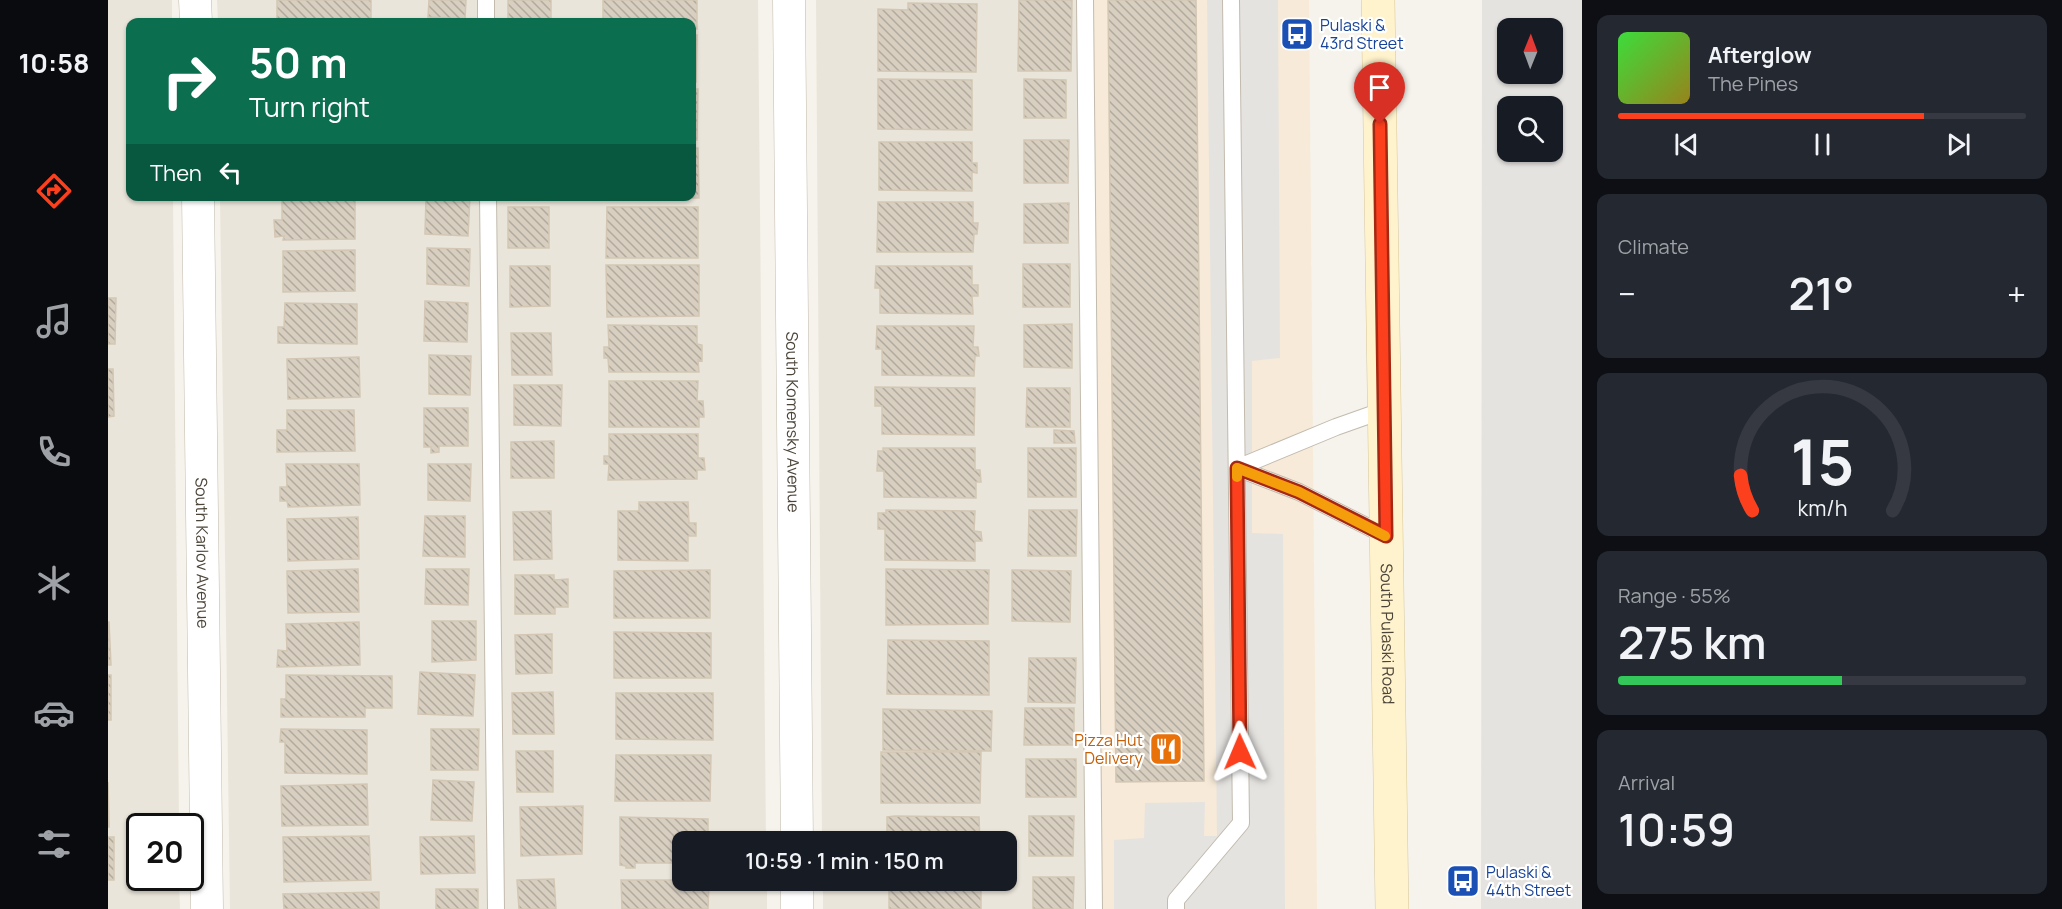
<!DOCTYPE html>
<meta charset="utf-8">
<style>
body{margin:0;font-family:Manrope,sans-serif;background:#242831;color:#f1f3f6;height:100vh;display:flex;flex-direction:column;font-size:22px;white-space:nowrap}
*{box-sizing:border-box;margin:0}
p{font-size:20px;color:#9ea1a6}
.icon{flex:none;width:33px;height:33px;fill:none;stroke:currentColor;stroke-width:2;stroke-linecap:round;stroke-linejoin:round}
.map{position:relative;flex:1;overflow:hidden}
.details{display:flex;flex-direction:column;gap:15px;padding:15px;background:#0d0f14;width:480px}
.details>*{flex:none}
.top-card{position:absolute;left:18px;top:18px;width:570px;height:183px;border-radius:12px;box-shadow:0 2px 4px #0004;background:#0b6e4f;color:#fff;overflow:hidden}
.needle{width:39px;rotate:1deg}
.tools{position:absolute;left:1389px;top:18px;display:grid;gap:12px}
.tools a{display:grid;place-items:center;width:66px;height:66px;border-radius:12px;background:#171b24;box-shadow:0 2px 4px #0004;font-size:30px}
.speed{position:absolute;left:18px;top:813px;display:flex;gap:12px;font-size:30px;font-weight:700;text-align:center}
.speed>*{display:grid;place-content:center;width:78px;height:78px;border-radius:50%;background:#171b24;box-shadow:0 2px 4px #0004;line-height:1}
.speed .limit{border:3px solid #111;border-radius:9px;background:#fff;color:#111}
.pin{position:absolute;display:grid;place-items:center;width:51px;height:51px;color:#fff;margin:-62px -26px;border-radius:50% 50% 50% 0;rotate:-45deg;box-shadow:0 0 6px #0007}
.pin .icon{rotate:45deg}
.me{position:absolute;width:66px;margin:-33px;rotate:359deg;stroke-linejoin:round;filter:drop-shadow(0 0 4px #0008)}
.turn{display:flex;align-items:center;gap:21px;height:126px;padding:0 24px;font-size:27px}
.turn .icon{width:78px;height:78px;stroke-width:2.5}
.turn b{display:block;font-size:42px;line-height:51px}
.then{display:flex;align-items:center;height:57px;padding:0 24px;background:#0003;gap:12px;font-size:22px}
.big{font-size:45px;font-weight:600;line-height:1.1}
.details .tile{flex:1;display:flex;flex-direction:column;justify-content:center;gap:9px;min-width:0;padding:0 21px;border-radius:12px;background:#242831}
.details .dial{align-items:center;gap:0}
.dial svg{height:156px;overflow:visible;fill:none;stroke:#363941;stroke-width:7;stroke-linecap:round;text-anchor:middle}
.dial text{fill:#f1f3f6;stroke:none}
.song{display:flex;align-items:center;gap:18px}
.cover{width:72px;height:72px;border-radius:9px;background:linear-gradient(135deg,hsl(120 70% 55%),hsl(50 70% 35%))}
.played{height:6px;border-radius:3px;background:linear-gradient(90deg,#fc3f1d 75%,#363941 75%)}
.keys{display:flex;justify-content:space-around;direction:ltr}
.heat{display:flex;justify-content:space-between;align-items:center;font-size:33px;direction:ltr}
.charge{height:9px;border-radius:4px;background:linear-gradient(90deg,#34c759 55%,#363941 0)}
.trip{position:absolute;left:564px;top:831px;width:345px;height:60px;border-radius:12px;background:#171b24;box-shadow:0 2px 4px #0004;font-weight:600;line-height:60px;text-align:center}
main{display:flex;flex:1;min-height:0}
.dock{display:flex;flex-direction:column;width:108px;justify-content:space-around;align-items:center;background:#090b0e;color:#9ea1a6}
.dock .icon{width:42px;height:42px}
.dock .active{color:#fc3f1d}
.dock b{font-size:27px;color:#f1f3f6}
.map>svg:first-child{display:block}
</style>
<main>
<nav class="dock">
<b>10:58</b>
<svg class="icon active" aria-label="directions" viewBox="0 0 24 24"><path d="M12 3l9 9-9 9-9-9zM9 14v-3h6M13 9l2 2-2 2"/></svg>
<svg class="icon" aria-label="music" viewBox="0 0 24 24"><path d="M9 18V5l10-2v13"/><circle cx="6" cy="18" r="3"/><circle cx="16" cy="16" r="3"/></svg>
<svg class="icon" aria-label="phone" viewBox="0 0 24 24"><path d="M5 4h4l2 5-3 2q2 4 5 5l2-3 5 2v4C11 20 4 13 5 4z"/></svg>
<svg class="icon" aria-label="climate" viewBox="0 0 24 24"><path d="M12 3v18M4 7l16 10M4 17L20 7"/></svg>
<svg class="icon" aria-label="car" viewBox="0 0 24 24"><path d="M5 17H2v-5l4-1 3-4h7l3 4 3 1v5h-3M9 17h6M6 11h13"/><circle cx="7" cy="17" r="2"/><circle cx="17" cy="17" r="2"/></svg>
<svg class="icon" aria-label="filters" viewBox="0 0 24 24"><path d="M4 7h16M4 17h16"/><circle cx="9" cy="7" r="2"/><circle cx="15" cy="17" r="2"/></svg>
</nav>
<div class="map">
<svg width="1474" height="909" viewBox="0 0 1474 909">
<defs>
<pattern id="building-back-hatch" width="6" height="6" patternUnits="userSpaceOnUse" patternTransform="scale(1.5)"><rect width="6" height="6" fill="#d8cfc1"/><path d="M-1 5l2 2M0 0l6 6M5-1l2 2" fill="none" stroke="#b1aa9e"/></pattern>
</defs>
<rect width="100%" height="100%" fill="#f6f3ec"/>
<path fill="#eae5da" d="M0 0H64V22H22V196L65 197 71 826H32V878H71L72 909H0Z
M109 0H650L658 841 574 842V880L659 881V909H122L112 197 584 196V22H110Z
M708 0H977L986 909H715V881L898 880V842L714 841Z"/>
<path fill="#f7ead8" d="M977 0H1201L1209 909H986Z"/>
<path fill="#e5e3e0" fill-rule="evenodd" d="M1099 0H1170L1172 358 1144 361V533L1175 534 1177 909H1006V840L1036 838 1037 803 1097 802 1096 836H1109Z
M1374 0H1474V909H1373ZM1400 28H1444V74H1400ZM1400 106H1444V152H1400Z"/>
<path fill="url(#building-back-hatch)" stroke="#d3c7b4" stroke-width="1.5" d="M169 0H263V22H169Z
M321 0H358L357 19 320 17Z
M400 0H443V20H400Z
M495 0H589V29H584V22H495Z
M911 0H964L963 71H910Z
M1000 0H1088L1096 781 1008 782Z
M800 3 869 4 868 72 770 71V9L800 10Z
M584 35H589L588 82H584Z
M770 79 864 80V130L770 129Z
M916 79 958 80V118H916Z
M584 89H590L589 140H584Z
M916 140H961L960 183H916Z
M771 142H864V163H869V173L864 172V191L771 190Z
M584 148H590L591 198H497L584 196Z
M247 196V239L175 240 176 236 167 237 166 220H174V197Z
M318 196H362L360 236 317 234Z
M770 202H865V223H870L869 234H866L865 252H769Z
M961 203 960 243H916V204Z
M400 207H441V248H400Z
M499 207H590V258H498Z
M319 248 362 249 361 286 319 284Z
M247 250V291L175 292V251Z
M915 264H962V307H915Z
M498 265H591V316L499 317Z
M402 266H442V306L402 307Z
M768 266H864V285H870V296H864L865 314 772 313V288H767Z
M0 298H8L7 344H0Z
M317 301 360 303 359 342 316 341Z
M177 303 249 304V344L170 343V327H176Z
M964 324V368L916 367V325Z
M500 325 589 326V344L594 345V361L590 360 591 372H501L500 358H496V347H501Z
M769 326H866L865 347H870L871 356H867L866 376 774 375V349H768Z
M403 333H443L444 375H404Z
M321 355 363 356 362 395 321 394Z
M251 357 252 397 180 399 179 359Z
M0 369H5L6 416 0 417Z
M501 381H590L589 401H595L596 417H591V427H501Z
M406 385H454L453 426 406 425Z
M767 387 867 388 866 435 774 434V406H767Z
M919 388H962V427H918Z
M316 408H360V446H331V452L323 453V447H316Z
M179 410H246L247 451 169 452V430H179Z
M946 430 966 431 967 443H946Z
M501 434H590V458H596L597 470H589V479L500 480 501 464H496V456H501Z
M446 441V478H403V442Z
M775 448H867V470H872L873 482H868V498L776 497V471H769L770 451H775Z
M920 448H968V497H920Z
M178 464H251L252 505 180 507 179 501H172V487H179Z
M320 464H363L362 501 320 500Z
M531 502H580L581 523H588V536H580V561L510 560V511H531Z
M778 510 867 511 866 531 873 532 874 541H867V561L777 560V529H770V513H778Z
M921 510H969L968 556H920Z
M443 511 444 559 406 560 405 512Z
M317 516H357V557L315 556Z
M250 517 251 559 180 561 179 519Z
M250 569 251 612 180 613 179 571Z
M318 569H361L360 605 317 604Z
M778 569 881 570 880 624 778 625Z
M602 570V618H506V571Z
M904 570 963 571 962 622 904 621Z
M407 575H446V580L460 579V607H447V614H407Z
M324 621H368V660L324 662Z
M0 622H1L3 665H0Z
M251 622 252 665 169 667 170 650 179 651 178 624Z
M506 632 603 633V678H506Z
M444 634V673L408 674 407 635Z
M780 640 881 641V695L779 694Z
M921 658H968L967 703 920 702Z
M312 672 367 675 365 716 310 714Z
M0 675H3V720H0Z
M178 675 284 676V708H257V717H173V699H178Z
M445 692 446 734H405L404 693Z
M508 693H605V740L508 739Z
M917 708H966V745H916Z
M775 709 884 711 883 751 775 750Z
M173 729 259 730V774L177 773V742H172Z
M323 729H371L370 770H323Z
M408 751H445V792H409Z
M773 752H873L872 803H773Z
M508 755H603L602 801H507Z
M918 759H968V797H918Z
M325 780 366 782 364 821 323 820Z
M0 782 1 827H0Z
M259 784 260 825 174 826 173 786Z
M475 806 474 854 413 856 412 807Z
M787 816 871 817 872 842H779V817Z
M921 816H966L965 856H921Z
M512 817 600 819V842H574V863H527V868H518V866L512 865Z
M261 836 263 880 176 882 175 837Z
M366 836 367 873 313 874 312 837Z
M0 837H6V880H0Z
M925 877H966L965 909H925Z
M446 879 448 909H411L409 880Z
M513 880H595V882L601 883 600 909H514Z
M786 880H873V909H781V882Z
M328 889H370V909H328Z
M271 892V909H176L175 894Z"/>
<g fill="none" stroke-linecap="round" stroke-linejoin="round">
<defs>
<path id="service" d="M378 0V22
M977 0 986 909
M380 196 388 909
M1276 410 1228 427 1129 468 1191 492 1278 536
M1068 909V900L1133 823 1123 0"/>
<g id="minor">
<path d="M87 0 88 22"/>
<path id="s1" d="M681 0 689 842"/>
<path id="s2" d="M90 196 99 909"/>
<path d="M689 880V909"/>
</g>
<g id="secondary">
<path id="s3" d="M1270 0 1284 909"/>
</g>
</defs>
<use href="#service" stroke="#c2bbae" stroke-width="18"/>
<use href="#minor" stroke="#c2bbae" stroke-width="33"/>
<use href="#secondary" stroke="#d6c79b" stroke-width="34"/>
<use href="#service" stroke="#fff" stroke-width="16"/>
<use href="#minor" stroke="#fff" stroke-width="32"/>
<use href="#secondary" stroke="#fff3cd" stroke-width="33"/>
</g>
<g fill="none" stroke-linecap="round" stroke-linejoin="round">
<defs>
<path id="route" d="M1132 752 1129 468 1191 492 1278 536 1272 124"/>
</defs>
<use href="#route" stroke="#a42913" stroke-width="15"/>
<use href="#route" stroke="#fc3f1d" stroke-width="10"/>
<path stroke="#f59e0b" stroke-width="10" d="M1129 477V468L1191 492 1277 536"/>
</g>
<defs>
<symbol id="bus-square" viewBox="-11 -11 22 22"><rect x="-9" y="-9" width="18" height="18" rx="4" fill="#1a4fb4" stroke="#fff"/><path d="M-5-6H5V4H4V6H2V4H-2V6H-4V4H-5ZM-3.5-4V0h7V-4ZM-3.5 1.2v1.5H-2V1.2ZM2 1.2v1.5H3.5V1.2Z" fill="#fff"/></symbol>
<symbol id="restaurant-square" viewBox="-11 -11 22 22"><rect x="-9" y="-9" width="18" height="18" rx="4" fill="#e8710a" stroke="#fff"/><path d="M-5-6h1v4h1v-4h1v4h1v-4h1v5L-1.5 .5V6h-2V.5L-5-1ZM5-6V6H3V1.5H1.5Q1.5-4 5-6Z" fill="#fff"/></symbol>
</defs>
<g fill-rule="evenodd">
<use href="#bus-square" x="1170" y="15" width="38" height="38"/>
<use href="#restaurant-square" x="1039" y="730" width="38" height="38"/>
<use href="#bus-square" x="1336" y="862" width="38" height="38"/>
</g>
<g text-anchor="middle" stroke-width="4.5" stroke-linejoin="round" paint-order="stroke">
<g font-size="16" fill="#164399" stroke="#fff" text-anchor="start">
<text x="1212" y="31">Pulaski &amp;<tspan x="1212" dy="18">43rd Street</tspan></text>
<text x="1378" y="878">Pulaski &amp;<tspan x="1378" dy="18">44th Street</tspan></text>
</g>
<g font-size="16" fill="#4b4439" stroke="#fff">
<text dy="6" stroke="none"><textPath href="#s1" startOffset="422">South Komensky Avenue</textPath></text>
<text dy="6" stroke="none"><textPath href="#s2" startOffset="357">South Karlov Avenue</textPath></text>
<text dy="6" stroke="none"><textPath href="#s3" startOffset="634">South Pulaski Road</textPath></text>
</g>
<g font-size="16" fill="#c56008" stroke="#fff" text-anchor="end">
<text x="1035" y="746">Pizza Hut<tspan x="1035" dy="18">Delivery</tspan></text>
</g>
</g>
</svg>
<div class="tools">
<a><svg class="needle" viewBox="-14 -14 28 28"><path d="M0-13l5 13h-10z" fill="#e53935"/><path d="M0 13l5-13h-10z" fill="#9ea1a6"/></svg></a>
<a><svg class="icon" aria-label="search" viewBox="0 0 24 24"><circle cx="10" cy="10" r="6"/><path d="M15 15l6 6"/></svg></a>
</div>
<div class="speed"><div class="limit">20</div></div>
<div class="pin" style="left:1272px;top:124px;background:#d93025"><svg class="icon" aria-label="arrive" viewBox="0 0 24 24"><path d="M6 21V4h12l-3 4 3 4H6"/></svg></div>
<svg class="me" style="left:1132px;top:752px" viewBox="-20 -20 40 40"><path d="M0-17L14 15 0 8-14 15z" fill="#fc3f1d" stroke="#fff" stroke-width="4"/></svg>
<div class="trip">10:59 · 1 min · 150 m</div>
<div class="top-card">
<div class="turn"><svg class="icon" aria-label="right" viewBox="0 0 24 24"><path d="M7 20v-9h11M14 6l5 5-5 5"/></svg><div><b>50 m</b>Turn right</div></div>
<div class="then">Then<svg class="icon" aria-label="left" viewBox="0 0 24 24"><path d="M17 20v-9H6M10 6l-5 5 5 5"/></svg></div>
</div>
</div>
<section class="details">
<div class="tile">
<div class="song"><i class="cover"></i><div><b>Afterglow</b><p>The Pines</p></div></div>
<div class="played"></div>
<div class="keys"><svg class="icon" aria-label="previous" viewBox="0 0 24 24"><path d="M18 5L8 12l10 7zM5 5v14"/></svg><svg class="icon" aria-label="pause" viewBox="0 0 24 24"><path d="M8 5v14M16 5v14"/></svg><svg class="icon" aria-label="next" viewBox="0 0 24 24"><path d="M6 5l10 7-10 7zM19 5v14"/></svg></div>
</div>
<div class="tile"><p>Climate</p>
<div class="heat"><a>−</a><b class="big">21°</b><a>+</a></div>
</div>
<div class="tile dial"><svg viewBox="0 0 100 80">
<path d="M14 69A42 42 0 1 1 86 69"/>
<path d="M14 69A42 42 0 0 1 8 51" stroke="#fc3f1d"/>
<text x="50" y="56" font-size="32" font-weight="700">15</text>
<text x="50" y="72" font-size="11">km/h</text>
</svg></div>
<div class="tile"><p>Range · 55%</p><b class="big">275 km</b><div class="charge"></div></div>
<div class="tile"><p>Arrival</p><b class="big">10:59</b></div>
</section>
</main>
